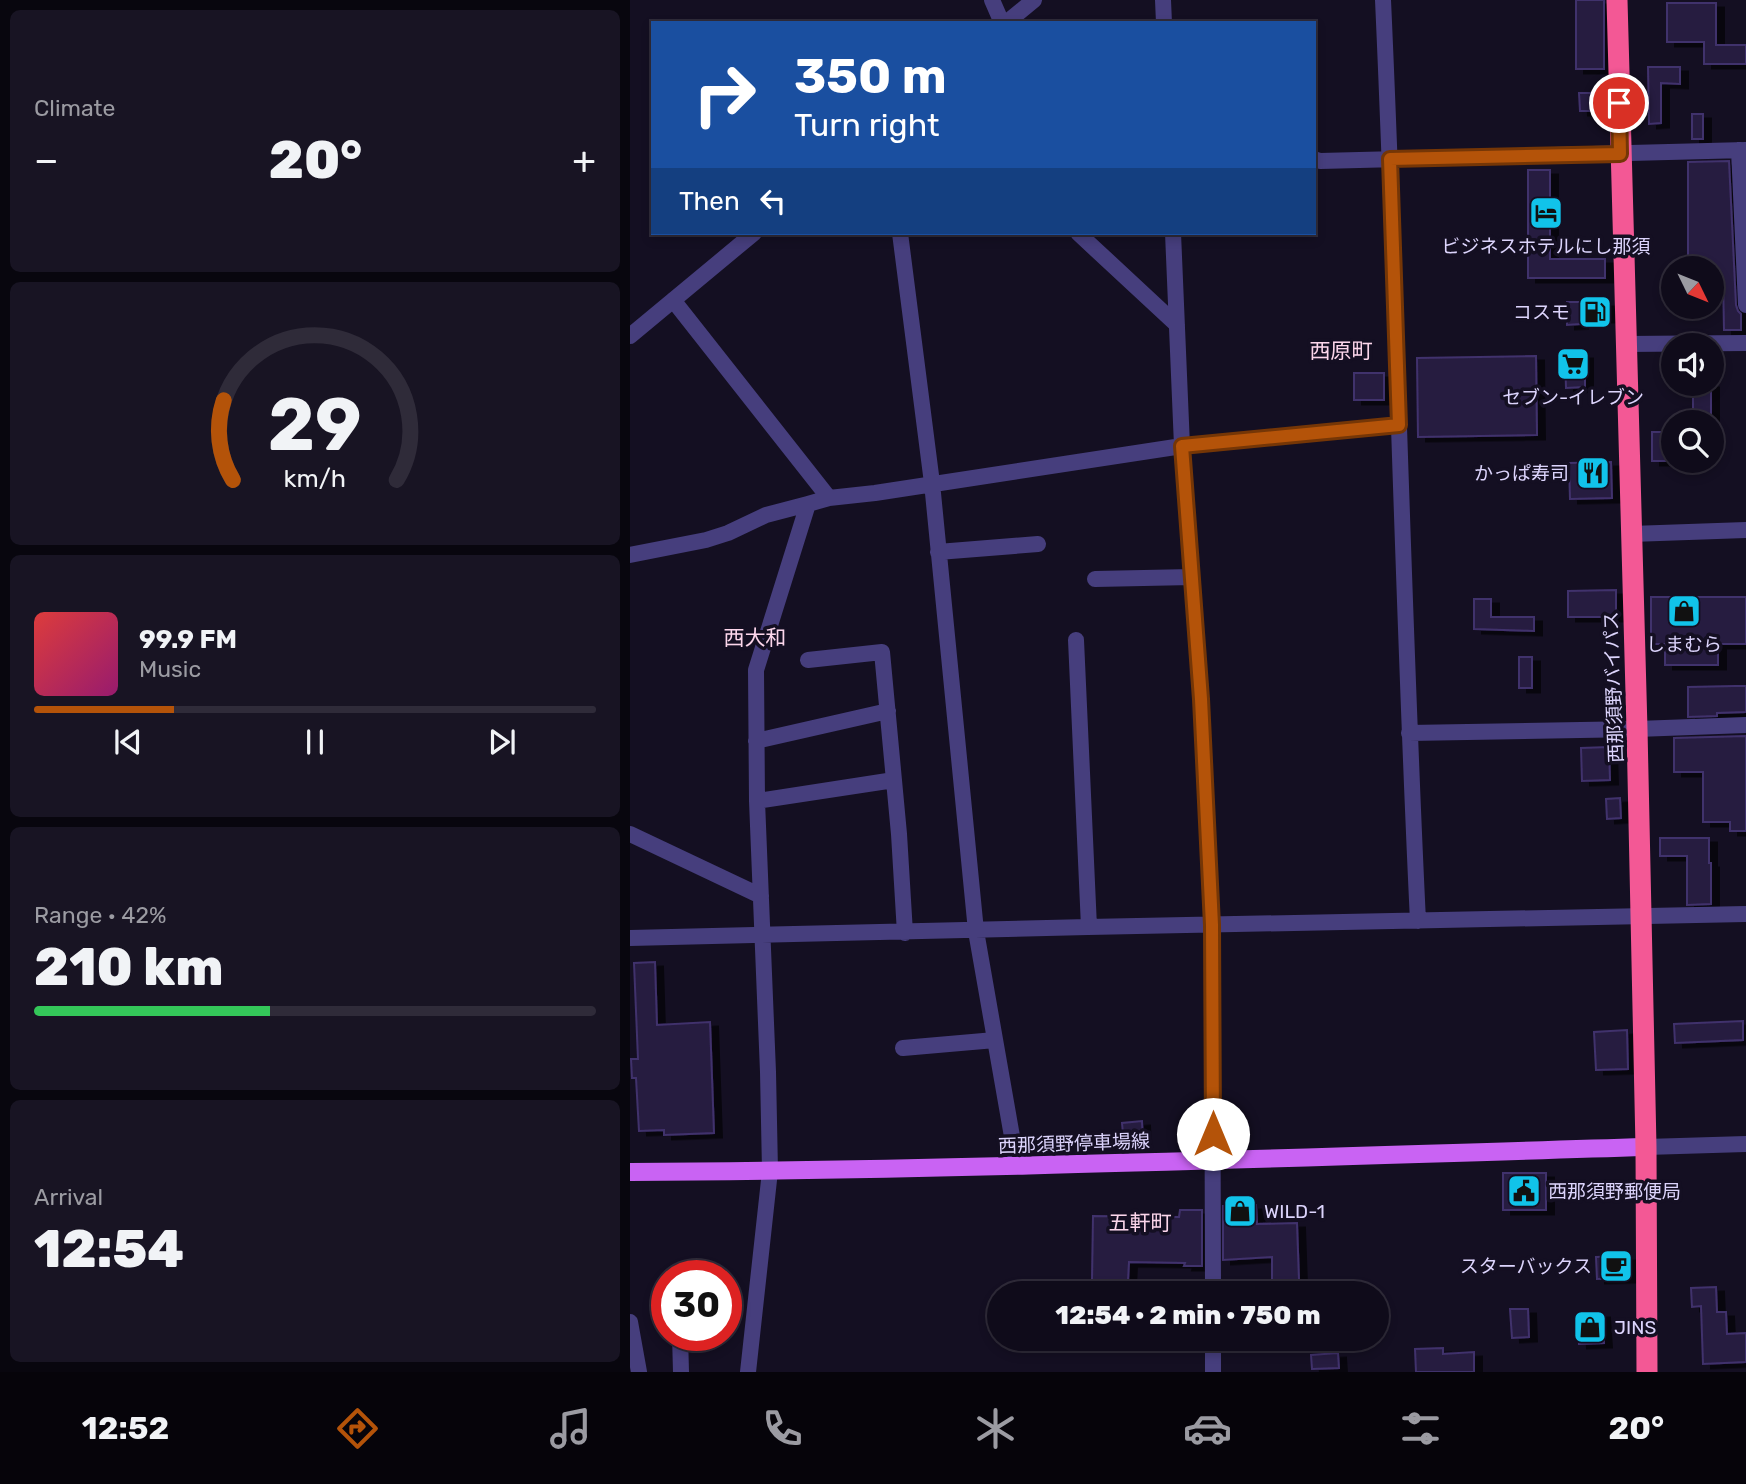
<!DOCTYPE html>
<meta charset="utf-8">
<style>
body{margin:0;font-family:Rubik,"Noto Sans JP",sans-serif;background:#181423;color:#f1f3f6;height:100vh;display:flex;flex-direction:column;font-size:26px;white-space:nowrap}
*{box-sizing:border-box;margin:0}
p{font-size:23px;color:#9b9ba2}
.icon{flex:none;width:38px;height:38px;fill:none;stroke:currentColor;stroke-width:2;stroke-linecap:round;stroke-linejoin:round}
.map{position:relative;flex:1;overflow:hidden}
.drawer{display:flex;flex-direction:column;gap:10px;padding:10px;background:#08060e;width:630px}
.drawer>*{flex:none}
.guide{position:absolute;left:21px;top:21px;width:665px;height:214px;border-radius:0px;box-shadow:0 4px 10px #0003,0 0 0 2px #2f2b39;background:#1a4fa0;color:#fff;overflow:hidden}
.needle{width:46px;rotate:133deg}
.tools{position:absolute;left:1031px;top:256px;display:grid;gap:14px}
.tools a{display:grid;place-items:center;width:63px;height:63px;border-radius:50%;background:#0f0b1a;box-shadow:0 4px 10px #0003,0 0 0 2px #2f2b39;font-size:35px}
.speed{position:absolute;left:21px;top:1260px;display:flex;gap:14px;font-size:35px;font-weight:700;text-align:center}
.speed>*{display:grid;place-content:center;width:91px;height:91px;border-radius:50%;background:#0f0b1a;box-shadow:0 4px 10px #0003,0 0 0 2px #2f2b39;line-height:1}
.speed .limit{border:10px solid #d22;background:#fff;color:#111}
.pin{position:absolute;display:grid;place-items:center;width:60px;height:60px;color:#fff;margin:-30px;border:4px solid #fff;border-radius:50%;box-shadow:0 2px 7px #0007}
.me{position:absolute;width:77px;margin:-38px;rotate:0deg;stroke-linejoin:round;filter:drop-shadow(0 0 5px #0008)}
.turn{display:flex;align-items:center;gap:24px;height:147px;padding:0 28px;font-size:32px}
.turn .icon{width:91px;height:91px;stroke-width:2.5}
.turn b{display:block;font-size:49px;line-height:60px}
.then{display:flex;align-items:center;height:66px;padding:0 28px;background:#0003;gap:14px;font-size:26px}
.big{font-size:52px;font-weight:800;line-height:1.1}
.drawer .tile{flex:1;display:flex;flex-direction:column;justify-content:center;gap:10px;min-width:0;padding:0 24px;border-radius:10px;background:#181423}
.drawer .dial{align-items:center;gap:0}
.dial svg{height:182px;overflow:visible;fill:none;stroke:#2f2b39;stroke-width:7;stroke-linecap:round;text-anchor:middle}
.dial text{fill:#f1f3f6;stroke:none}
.song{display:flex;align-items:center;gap:21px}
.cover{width:84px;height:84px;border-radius:10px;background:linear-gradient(135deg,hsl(0 70% 55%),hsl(320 70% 35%))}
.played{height:7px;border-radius:4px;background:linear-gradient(90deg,#b45309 25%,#2f2b39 25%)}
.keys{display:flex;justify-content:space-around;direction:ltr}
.heat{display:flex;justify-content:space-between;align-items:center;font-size:38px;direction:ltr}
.charge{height:10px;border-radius:5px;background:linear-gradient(90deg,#34c759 42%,#2f2b39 0)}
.trip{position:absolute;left:357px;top:1281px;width:402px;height:70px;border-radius:35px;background:#0f0b1a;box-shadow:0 4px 10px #0003,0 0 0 2px #2f2b39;font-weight:800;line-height:70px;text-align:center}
.dock{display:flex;height:112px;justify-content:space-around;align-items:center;background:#06040a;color:#9b9ba2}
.dock .icon{width:49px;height:49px}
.dock .selected{color:#b45309}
.dock b{font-size:32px;color:#f1f3f6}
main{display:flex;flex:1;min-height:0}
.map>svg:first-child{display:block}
</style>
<main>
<section class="drawer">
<div class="tile"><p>Climate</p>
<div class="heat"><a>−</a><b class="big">20°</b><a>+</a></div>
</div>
<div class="tile dial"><svg viewBox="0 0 100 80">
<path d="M14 69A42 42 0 1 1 86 69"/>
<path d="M14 69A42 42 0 0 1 10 34" stroke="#b45309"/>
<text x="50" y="56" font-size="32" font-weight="700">29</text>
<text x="50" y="72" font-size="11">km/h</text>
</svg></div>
<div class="tile">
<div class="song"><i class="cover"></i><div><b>99.9 FM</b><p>Music</p></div></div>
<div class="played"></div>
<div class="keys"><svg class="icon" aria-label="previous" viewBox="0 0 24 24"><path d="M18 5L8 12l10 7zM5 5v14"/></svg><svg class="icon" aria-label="pause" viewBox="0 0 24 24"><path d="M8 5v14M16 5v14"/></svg><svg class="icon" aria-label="next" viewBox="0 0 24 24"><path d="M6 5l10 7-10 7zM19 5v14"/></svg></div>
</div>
<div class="tile"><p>Range · 42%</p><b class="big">210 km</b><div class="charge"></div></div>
<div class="tile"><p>Arrival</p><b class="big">12:54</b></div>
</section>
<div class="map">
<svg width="1116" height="1372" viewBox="0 0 1116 1372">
<defs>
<filter id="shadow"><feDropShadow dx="8" dy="4.5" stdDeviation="0" flood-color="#0009"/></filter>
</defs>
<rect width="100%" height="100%" fill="#140f22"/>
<path fill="#271d41" stroke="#41316c" stroke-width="2" filter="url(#shadow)" d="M946 0H974V69H946Z
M1037 3H1086V45H1116V64H1074V42H1037Z
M1018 67H1050V84L1031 83V123L1019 124Z
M949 93H976L977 111H950Z
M1062 114H1073V139H1062Z
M1099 161 1106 305 1108 311 1111 314V330H1094L1093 277H1082V268H1058V162Z
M898 170H920V259H975V278H898Z
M937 302H978V318H950V324L937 325Z
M935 354H955V387L936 388Z
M906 356 907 435 788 437 787 358Z
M724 373H754V400H724Z
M1063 383H1081V421H1063Z
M1022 432H1043V461H1022Z
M981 462 982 498 940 499 939 463Z
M986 590V617H938V591Z
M1021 597H1116V644H1088V665H1035V644H1021Z
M844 599H861V617H904V631L844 629Z
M889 657H902V688H889Z
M1105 686H1116V712L1087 713V716L1058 717V687Z
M1116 736V831H1100V822H1073V772H1044V738Z
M979 747 980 780 952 781 951 748Z
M990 798 991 818 977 819 976 799Z
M1030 838H1079V863H1081V904L1057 905V856H1030Z
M25 962 27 1025 80 1022 84 1133 34 1135V1130L9 1131 6 1078H2L1 1059H8L4 963Z
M1113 1021V1040L1045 1043 1044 1024Z
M997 1030 998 1069 966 1070 964 1032Z
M512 1121 513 1144 494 1145 492 1123Z
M873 1173H916V1210H873Z
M626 1205 627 1224 667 1223 669 1280H642V1257L593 1260V1206Z
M550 1210H572V1266H554L555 1263 499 1262 498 1281 462 1280 463 1216 549 1217Z
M999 1256V1278L967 1279 966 1257Z
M1086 1287 1087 1312H1096L1097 1334 1116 1333V1362L1073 1364 1071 1306 1062 1307 1061 1288Z
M880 1309H898L899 1337 882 1338Z
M972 1313 974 1343 949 1344 947 1314Z
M813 1348V1354L844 1352V1372H786L785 1349Z
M708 1353 709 1368 682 1369 681 1355Z"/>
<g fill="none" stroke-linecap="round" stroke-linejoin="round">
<path stroke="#463e7d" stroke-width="16" d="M362 0 372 23
M533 0 534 23
M753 0C767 307 773 614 788 921
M376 23 404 0
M1109 150 1116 305
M684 159 690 161 1116 150
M270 233 302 483 346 931 387 1165
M448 233 547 325
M543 233 552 446 571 699 582 925 583 1293
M43 300 199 498
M0 336 124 233
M996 344 1116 343
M1001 534 1116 530
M308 552 408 544
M0 555 76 540 98 533 136 515 178 504
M465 579 562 577
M446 640 459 927
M178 660 252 652 269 834 275 933
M779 733 1007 729 1116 725
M126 741 258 711
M127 801 264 780
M0 834 131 896
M0 938 458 927 1116 914
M273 1048 365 1040
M1016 1147 1116 1144
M0 1322 9 1372
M50 1335 51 1372
M583 1339V1372
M118 1372 140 1171 138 1072 127 801 126 670 178 504 199 498 245 493 552 446 769 425"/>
<path stroke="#c963f3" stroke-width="18" d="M0 1172C339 1170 677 1157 1016 1147"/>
<path stroke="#f35895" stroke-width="21" d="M987 0 1007 729 1016 1147 1017 1372"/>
</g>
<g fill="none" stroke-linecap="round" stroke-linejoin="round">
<defs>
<path id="route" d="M583 1134 582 925 571 699 552 446 769 425 760 159 990 154 989 103"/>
</defs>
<use href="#route" stroke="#753606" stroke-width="18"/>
<use href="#route" stroke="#b45309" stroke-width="12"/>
</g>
<defs>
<symbol id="hotel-square" viewBox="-11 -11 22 22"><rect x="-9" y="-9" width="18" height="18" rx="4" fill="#11c3ea" stroke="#140f22"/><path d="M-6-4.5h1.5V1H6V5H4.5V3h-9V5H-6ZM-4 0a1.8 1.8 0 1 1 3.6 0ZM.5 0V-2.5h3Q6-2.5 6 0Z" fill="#111"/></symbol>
<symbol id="fuel-square" viewBox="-11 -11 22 22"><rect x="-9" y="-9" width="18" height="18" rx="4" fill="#11c3ea" stroke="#140f22"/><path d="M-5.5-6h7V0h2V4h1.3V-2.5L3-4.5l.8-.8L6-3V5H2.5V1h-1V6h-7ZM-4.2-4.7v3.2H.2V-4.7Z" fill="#111"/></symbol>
<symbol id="supermarket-square" viewBox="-11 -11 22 22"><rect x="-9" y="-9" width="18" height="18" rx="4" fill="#11c3ea" stroke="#140f22"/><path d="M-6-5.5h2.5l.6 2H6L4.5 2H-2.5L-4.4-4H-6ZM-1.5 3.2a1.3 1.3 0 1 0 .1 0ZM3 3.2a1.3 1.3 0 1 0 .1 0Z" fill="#111"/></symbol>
<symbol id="restaurant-square" viewBox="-11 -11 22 22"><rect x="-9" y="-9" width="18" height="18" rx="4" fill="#11c3ea" stroke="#140f22"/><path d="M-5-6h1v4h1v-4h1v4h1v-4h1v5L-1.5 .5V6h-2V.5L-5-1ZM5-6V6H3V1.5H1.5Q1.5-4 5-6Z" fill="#111"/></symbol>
<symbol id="shop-square" viewBox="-11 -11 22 22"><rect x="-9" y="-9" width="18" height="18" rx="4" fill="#11c3ea" stroke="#140f22"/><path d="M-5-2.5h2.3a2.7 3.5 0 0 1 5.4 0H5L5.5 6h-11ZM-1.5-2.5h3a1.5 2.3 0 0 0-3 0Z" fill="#111"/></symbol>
<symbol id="civic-square" viewBox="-11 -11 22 22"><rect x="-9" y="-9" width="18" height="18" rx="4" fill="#11c3ea" stroke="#140f22"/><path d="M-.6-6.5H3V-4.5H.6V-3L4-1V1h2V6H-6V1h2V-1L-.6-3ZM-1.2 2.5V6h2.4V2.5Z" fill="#111"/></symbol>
<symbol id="cafe-square" viewBox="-11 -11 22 22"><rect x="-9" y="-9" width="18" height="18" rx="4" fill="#11c3ea" stroke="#140f22"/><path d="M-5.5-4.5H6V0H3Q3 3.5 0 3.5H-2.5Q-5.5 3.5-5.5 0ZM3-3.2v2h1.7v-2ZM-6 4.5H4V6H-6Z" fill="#111"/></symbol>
</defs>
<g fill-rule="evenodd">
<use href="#hotel-square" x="897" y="194" width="38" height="38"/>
<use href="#fuel-square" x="946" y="293" width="38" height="38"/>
<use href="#supermarket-square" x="924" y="345" width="38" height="38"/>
<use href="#restaurant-square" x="944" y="454" width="38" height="38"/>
<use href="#shop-square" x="1035" y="592" width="38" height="38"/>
<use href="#civic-square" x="875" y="1172" width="38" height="38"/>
<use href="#shop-square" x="591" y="1192" width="38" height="38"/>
<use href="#cafe-square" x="967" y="1247" width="38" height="38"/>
<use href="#shop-square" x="941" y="1308" width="38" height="38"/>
</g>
<g text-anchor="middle" stroke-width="7" stroke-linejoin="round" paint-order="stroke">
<g font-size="19" fill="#dcd4fc" stroke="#140f22">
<text x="916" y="253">ビジネスホテルにし那須</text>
<text x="940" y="319" text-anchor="end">コスモ</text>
<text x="943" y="404">セブン-イレブン</text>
<text x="939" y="480" text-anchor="end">かっぱ寿司</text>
<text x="1054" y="651">しまむら</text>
<text x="918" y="1198" text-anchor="start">西那須野郵便局</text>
<text x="634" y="1218" text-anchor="start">WILD-1</text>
<text x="962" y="1273" text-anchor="end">スターバックス</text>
<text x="984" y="1334" text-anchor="start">JINS</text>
</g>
<g font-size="19" fill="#dcd4fc" stroke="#140f22">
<text transform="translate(983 687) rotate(-92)" y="7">西那須野バイパス</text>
<text transform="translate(444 1143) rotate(-2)" y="7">西那須野停車場線</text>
</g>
<g font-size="21" fill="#fcd6eb" stroke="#140f22">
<text x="711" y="358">西原町</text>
<text x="125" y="645">西大和</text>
<text x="510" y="1230">五軒町</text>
</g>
</g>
</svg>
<div class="tools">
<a><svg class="needle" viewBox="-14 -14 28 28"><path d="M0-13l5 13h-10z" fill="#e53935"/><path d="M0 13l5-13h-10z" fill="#9b9ba2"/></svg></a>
<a><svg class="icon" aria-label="sound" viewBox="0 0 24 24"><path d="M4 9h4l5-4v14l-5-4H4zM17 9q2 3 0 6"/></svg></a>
<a><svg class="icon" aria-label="search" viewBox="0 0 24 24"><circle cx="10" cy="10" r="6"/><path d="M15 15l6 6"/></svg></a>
</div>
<div class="speed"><div class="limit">30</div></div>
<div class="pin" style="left:989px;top:103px;background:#d93025"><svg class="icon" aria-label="arrive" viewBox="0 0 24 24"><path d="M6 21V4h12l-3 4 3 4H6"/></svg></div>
<svg class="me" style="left:583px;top:1134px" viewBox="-20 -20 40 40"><circle r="19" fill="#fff"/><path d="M0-13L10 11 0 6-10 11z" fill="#b45309"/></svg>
<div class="trip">12:54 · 2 min · 750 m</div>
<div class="guide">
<div class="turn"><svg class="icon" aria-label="right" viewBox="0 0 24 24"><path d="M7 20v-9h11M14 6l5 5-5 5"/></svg><div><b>350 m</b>Turn right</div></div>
<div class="then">Then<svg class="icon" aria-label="left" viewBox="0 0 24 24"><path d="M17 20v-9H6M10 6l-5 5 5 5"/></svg></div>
</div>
</div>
</main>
<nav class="dock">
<b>12:52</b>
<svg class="icon selected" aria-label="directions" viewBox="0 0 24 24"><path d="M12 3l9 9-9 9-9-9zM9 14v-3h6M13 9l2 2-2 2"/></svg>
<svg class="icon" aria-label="music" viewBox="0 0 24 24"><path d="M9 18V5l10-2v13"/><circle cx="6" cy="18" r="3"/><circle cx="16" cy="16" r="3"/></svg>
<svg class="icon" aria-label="phone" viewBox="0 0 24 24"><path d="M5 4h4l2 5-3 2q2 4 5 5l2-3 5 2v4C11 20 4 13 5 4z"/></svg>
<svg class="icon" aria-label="climate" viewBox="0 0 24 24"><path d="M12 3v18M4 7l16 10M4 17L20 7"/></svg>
<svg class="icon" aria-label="car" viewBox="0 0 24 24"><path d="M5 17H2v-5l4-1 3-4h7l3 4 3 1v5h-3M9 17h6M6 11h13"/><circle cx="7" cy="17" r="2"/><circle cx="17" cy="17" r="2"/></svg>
<svg class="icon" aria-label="filters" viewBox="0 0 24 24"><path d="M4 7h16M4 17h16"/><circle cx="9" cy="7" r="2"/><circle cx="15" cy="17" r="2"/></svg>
<b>20°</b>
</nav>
